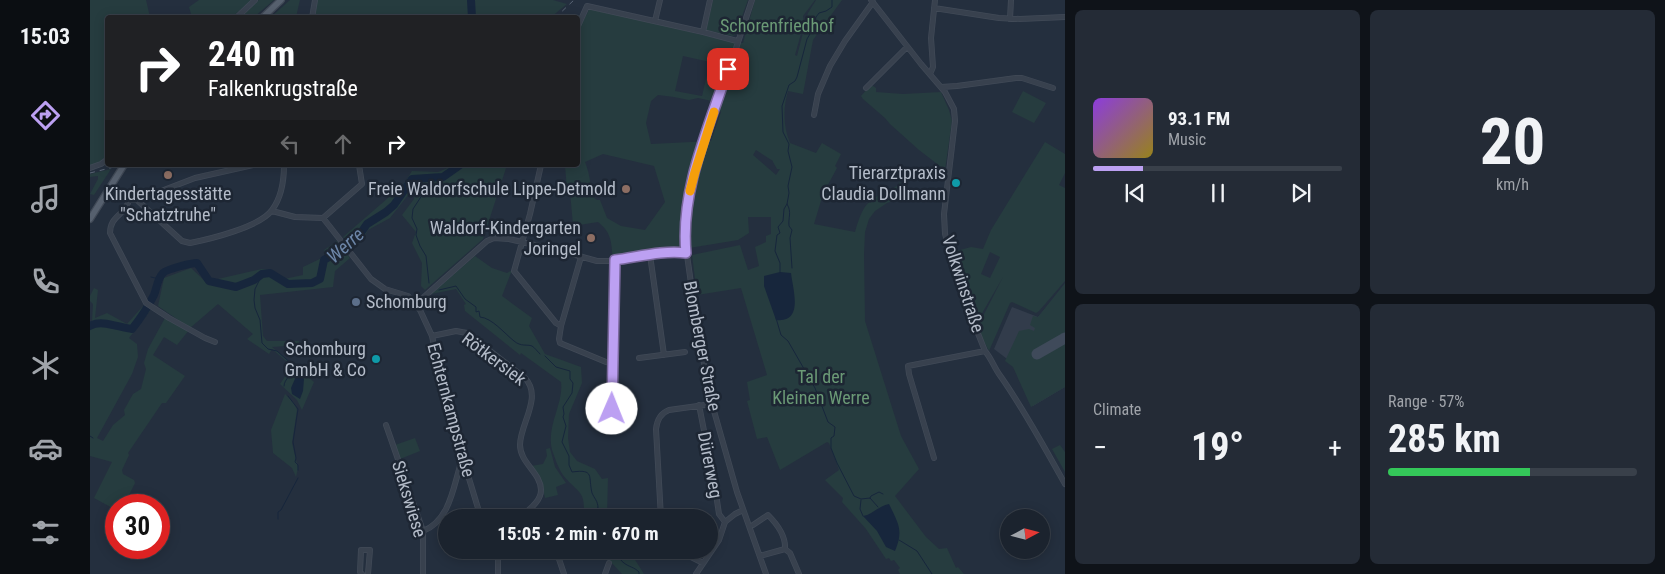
<!DOCTYPE html>
<meta charset="utf-8">
<style>
body{margin:0;font-family:"Roboto Condensed",sans-serif;background:#242b36;color:#f1f3f6;height:100vh;display:flex;flex-direction:column;font-size:19px;white-space:nowrap}
*{box-sizing:border-box;margin:0}
p{font-size:16px;color:#a0a4aa}
.icon{flex:none;width:28px;height:28px;fill:none;stroke:currentColor;stroke-width:2;stroke-linecap:round;stroke-linejoin:round}
.map{position:relative;flex:1;overflow:hidden}
.drawer{display:flex;flex-direction:column;gap:10px;padding:10px;background:#0f1319;width:600px}
.drawer>*{flex:none}
.top-card{position:absolute;left:15px;top:15px;width:475px;height:152px;border-radius:5px;box-shadow:0 2px 12px #0003,0 0 0 1px #39404a;background:#202124;color:#fff;overflow:hidden}
.needle{width:32px;rotate:83deg}
.fabs{position:absolute;left:910px;top:509px;display:grid;gap:10px}
.fabs a{display:grid;place-items:center;width:50px;height:50px;border-radius:50%;background:#1b232e;box-shadow:0 2px 12px #0003,0 0 0 1px #39404a;font-size:25px}
.speed{position:absolute;left:15px;top:494px;display:flex;gap:10px;font-size:25px;font-weight:700;text-align:center}
.speed>*{display:grid;place-content:center;width:65px;height:65px;border-radius:50%;background:#1b232e;box-shadow:0 2px 12px #0003,0 0 0 1px #39404a;line-height:1}
.speed .limit{border:8px solid #d22;background:#fff;color:#111}
.pin{position:absolute;display:grid;place-items:center;width:42px;height:42px;color:#fff;margin:-21px;border-radius:10px;box-shadow:0 2px 8px #0006}
.me{position:absolute;width:55px;margin:-28px;rotate:1deg;stroke-linejoin:round;filter:drop-shadow(0 0 4px #0008)}
.turn{display:flex;align-items:center;gap:18px;height:105px;padding:0 20px;font-size:22px}
.turn .icon{width:65px;height:65px;stroke-width:2.5}
.turn b{display:block;font-size:35px;line-height:42px}
.lanes{display:flex;align-items:center;height:48px;padding:0 20px;background:#0003;justify-content:center;gap:25px;direction:ltr}
.lanes .off{opacity:.35}
.big{font-size:38px;font-weight:700;line-height:1.1}
.drawer .widget{flex:1;display:flex;flex-direction:column;justify-content:center;gap:8px;min-width:0;padding:0 18px;border-radius:8px;background:#242b36}
.drawer .dial{align-items:center;gap:0}
.dial b{font-size:65px;line-height:1}
.song{display:flex;align-items:center;gap:15px}
.cover{width:60px;height:60px;border-radius:8px;background:linear-gradient(135deg,hsl(270 70% 55%),hsl(50 70% 35%))}
.played{height:5px;border-radius:2px;background:linear-gradient(90deg,#bca0f2 20%,#39404a 20%)}
.keys{display:flex;justify-content:space-around;direction:ltr}
.heat{display:flex;justify-content:space-between;align-items:center;font-size:28px;direction:ltr}
.charge{height:8px;border-radius:4px;background:linear-gradient(90deg,#34c759 57%,#39404a 0)}
.drawer .tiles{flex:1;display:grid;gap:10px;grid-template-columns:repeat(2,1fr)}
.trip{position:absolute;left:348px;top:509px;width:280px;height:50px;border-radius:25px;background:#1b232e;box-shadow:0 2px 12px #0003,0 0 0 1px #39404a;font-weight:700;line-height:50px;text-align:center}
main{display:flex;flex:1;min-height:0}
.tabs{display:flex;flex-direction:column;width:90px;justify-content:space-around;align-items:center;background:#0b0e12;color:#a0a4aa}
.tabs .icon{width:35px;height:35px}
.tabs .on{color:#bca0f2}
.tabs b{font-size:22px;color:#f1f3f6}
.map>svg:first-child{display:block}
</style>
<main>
<nav class="tabs">
<b>15:03</b>
<svg class="icon on" aria-label="directions" viewBox="0 0 24 24"><path d="M12 3l9 9-9 9-9-9zM9 14v-3h6M13 9l2 2-2 2"/></svg>
<svg class="icon" aria-label="music" viewBox="0 0 24 24"><path d="M9 18V5l10-2v13"/><circle cx="6" cy="18" r="3"/><circle cx="16" cy="16" r="3"/></svg>
<svg class="icon" aria-label="phone" viewBox="0 0 24 24"><path d="M5 4h4l2 5-3 2q2 4 5 5l2-3 5 2v4C11 20 4 13 5 4z"/></svg>
<svg class="icon" aria-label="climate" viewBox="0 0 24 24"><path d="M12 3v18M4 7l16 10M4 17L20 7"/></svg>
<svg class="icon" aria-label="car" viewBox="0 0 24 24"><path d="M5 17H2v-5l4-1 3-4h7l3 4 3 1v5h-3M9 17h6M6 11h13"/><circle cx="7" cy="17" r="2"/><circle cx="17" cy="17" r="2"/></svg>
<svg class="icon" aria-label="filters" viewBox="0 0 24 24"><path d="M4 7h16M4 17h16"/><circle cx="9" cy="7" r="2"/><circle cx="15" cy="17" r="2"/></svg>
</nav>
<div class="map">
<svg width="975" height="574" viewBox="0 0 975 574">
<rect width="100%" height="100%" fill="#242f3e"/>
<path fill="#323c4b" d="M975 285V387L943 406 925 365 904 349 922 307 948 317Z"/>
<path fill="#263c3f" fill-rule="evenodd" d="M0 0H56L60 17 18 18 17 155 10 162 0 166Z
M109 0H162L142 17H102L99 7Z
M169 0H184L164 17 149 18Z
M200 0H210L206 17H181Z
M227 0H463L477 4 461 17 224 18Z
M623 0H658L645 35 642 36 616 30Z
M665 0H725L713 16 714 23 705 55 707 56 718 13 726 0H752L723 40 713 94 698 91C693 108 693 126 700 143L726 153 732 143 751 154 745 166 747 168 733 194 724 224 765 232C774 201 778 200 807 186L810 182 815 189 843 201 816 195 797 203 785 211 779 219 775 232 774 254 775 321 811 436 829 469 805 496 836 537 849 549 857 548 866 568 868 567 874 574H810L808 570 810 568 804 560 801 561 799 558 796 559 776 529 752 502 753 498 735 480 749 470 739 443 737 442 690 470 677 437 667 439 657 401 660 400 657 382 677 375 651 288 607 295 602 255 650 245 658 270 669 266 665 247 676 242V236L681 234V217H658L659 233 648 240 593 249 523 258C521 242 522 233 508 222L483 226 480 191 477 190 475 165H488V30L500 8 642 42 653 43ZM593 56 620 62 612 96 585 91ZM568 95 584 97 599 100 608 98 622 101 631 112 621 141 561 144 556 123 561 101ZM666 150 683 161V162L687 169H690L686 175 663 155ZM513 154 564 166 575 202 555 230 531 226 517 218 510 200H507L503 197C500 184 500 174 495 162Z
M780 86H783L786 88V92L813 94 851 92 859 110 862 121 855 170 829 150 800 124 795 118 773 99 771 96Z
M933 91 956 103 944 123 922 112Z
M955 142 975 154V173L969 185 975 188V281L949 311 946 313 922 302 920 303 899 351 887 328 913 277 887 322 879 304 863 252 881 247 893 249 901 230ZM900 252 910 257 900 278 891 274Z
M365 165H417L393 239 335 290 331 286 332 263 322 243 326 232 312 215 324 199 326 185 300 218 278 230 273 239 261 247 253 237 313 185 322 171 348 172Z
M21 169 4 195 0 194 8 179V176L0 177V174Z
M247 241 260 258 245 271 243 287 170 295 173 336 177 341H209V345L182 347 224 382 212 410 207 400 190 384 202 366 182 349 179 354 157 339 163 334 128 304 100 328 68 306 74 278 101 268 117 283 124 285 119 281 172 269 182 270 194 279 213 275V267L236 256 234 250Z
M385 256 402 268 417 273 422 270 412 296 442 318 439 326 455 354 491 367 492 383 479 414 478 438 480 452 487 461 505 469 512 479 518 478 517 517H493C497 490 487 493 473 475 468 468 465 458 462 450 456 426 474 403 471 382L431 353 430 355 375 311 374 305 376 304 366 289 341 294Z
M975 283V387L941 407 923 367 915 361 929 331 939 329 944 331 945 328 940 325 943 316 948 317Z
M4 288 8 290 5 318 17 313 37 324 53 306 60 311 39 338 47 344 48 357 42 374 7 438 13 441 23 425 35 415 34 410 43 394 51 389 56 369 54 363 58 349 75 318 99 330 87 345 74 337 63 355 95 376 76 403H72L38 453 39 455 32 470 33 474 44 480 45 483 34 505H26V510L4 498 22 462 0 456V322L2 321 3 304 0 301V296Z
M195 394 204 403 207 410 202 443 208 468 206 477 202 468 183 453 181 430Z
M325 438 330 451 310 459 305 445Z
M970 445 975 452V472L962 449Z
M460 448 465 467 476 483 466 487 468 495 455 498 452 484 441 466 453 464 457 456 456 449Z
M503 550H533L542 555 554 574H532L520 561Z"/>
<path fill="#17263c" d="M690 272 701 273C703 290 714 323 686 320L674 286V276Z
M208 372 214 379 213 391 210 399 202 394 201 388Z
M799 504C808 523 814 530 805 551L796 547 787 531 773 516C782 515 788 506 799 504Z"/>
<g fill="none" stroke-linecap="round" stroke-linejoin="round">
<path stroke="#17263c" stroke-width="1" d="M702 268 700 238 702 230 699 226C698 218 702 212 697 204L699 193 698 186 702 167 698 151 699 144 693 132 692 106 699 85 705 81 707 77 717 39 724 27 726 17 729 13 736 11 742 7V0
M690 272V263L685 251 687 235 690 233 688 227 693 221 694 209 697 204
M173 273 165 289 164 300 165 308 170 320 172 343 178 349 187 351 204 366C203 374 194 379 194 386
M61 277 69 279
M339 283 336 256 330 246 326 235 327 229 322 218 323 209 340 183V178
M349 290 366 286 375 299 386 307V312L389 311 390 317C402 318 414 333 424 341 431 347 437 344 442 346 444 347 448 352 450 354
M686 318 691 335 698 341 725 388 738 422 745 427 744 436 741 438V448L747 463 764 496 771 499 780 498 788 507
M455 356 466 367 480 371V379L483 383 482 393 473 407 474 414 473 417 476 426 472 442 479 456V465L482 472C505 469 498 476 502 493 504 498 508 501 508 508L500 511V518
M198 396 208 409 203 442 206 458 205 462 208 465V470
M0 436 3 438
M780 498 781 496 789 492 793 494
M771 500 770 509 773 516
M188 519V512L191 510 208 478
M809 540 827 551 842 574
M522 550C531 554 527 558 534 563 539 567 544 567 549 572V574"/>
<path stroke="#17263c" stroke-width="8" d="M381 0 382 18
M0 326C11 319 30 328 42 329 50 319 58 307 64 295 67 288 67 279 73 273 77 269 101 263 107 263L119 281 146 287 164 280 172 274 180 273 198 284 222 283 230 279 234 260 261 243 268 237 277 224 296 212 304 205 322 179 353 177 370 165"/>
<path stroke="#3f4a5a" stroke-width="11" d="M947 354 975 338"/>
<defs>
<path id="minor" d="M662 0 605 172 597 206 596 248 608 333 622 404 647 492 676 574
M781 0 831 64 855 92 864 109 865 121 854 214 855 234 873 296 895 351C901 358 904 367 909 374 934 409 954 447 975 484
M844 8 909 18 930 19 975 17
M146 18 165 0
M222 18 225 0
M920 19 921 0
M565 21 570 0
M488 26 497 6 613 32 647 41
M613 32 620 0
M840 74 843 67 841 38 845 0
M851 87 867 86 926 78H932L963 88
M776 88 817 47
M724 115 728 94 740 66 755 41 783 2
M451 165 440 214 424 271 466 323 471 326 469 339 470 343 516 362 523 363
M0 168 11 164 18 159
M18 189 39 200H47L92 241 100 243C120 239 170 227 182 210 191 198 194 180 194 165
M39 200C36 215 20 215 20 233L56 303 79 318 115 338 125 342
M50 201 53 198 105 178 163 165
M182 211 205 217 233 218 272 184 269 165
M233 218 281 279 295 289 318 296 330 310 342 336 357 406 391 518
M560 255 574 355
M326 304 397 241 404 238 419 239 475 252 507 261H525L562 254 588 252 596 253
M471 326 491 257
M342 336 366 331 377 333 435 378C453 397 430 424 430 445 430 463 451 473 451 490 451 502 438 510 430 518
M549 358 595 352
M609 405 625 487 629 514 635 522
M522 409 525 261
M296 425 333 531V574
M844 458 819 374 818 366 895 351
M571 518 566 429C567 420 571 413 579 410L622 404
M663 525 678 515C687 524 696 536 695 549L700 553 709 574
M333 531C359 521 363 489 370 466L374 464
M405 550 408 559V574
M466 550 474 574
M587 550 613 563
M670 556 695 549
M272 574 270 572 271 550H280L278 574
M515 574 519 563
M606 574 629 540 635 522 645 514 653 510"/>
<path id="major" d="M172 18 191 0
M0 219 34 165"/>
</defs>
<use href="#minor" stroke="#414a57" stroke-width="6"/>
<use href="#major" stroke="#414a57" stroke-width="8"/>
<use href="#minor" stroke="#38414e" stroke-width="4.5"/>
<use href="#major" stroke="#56606e" stroke-width="5.5"/>
<path stroke="#5a6575" stroke-width="1" stroke-dasharray="5 5" stroke-linecap="butt" d="M465 18 484 0
M0 173 32 165"/>
</g>
<g fill="none" stroke-linecap="round" stroke-linejoin="round">
<defs>
<path id="route" d="M522 409 525 260C548 257 573 250 596 253 590 190 619 127 638 69"/>
</defs>
<use href="#route" stroke="#7a689d" stroke-width="12"/>
<use href="#route" stroke="#bca0f2" stroke-width="9"/>
<path stroke="#f59e0b" stroke-width="9" d="M600 191 605 172 624 112"/>
</g>
<g fill="#8d6e63" stroke="#1d2633" stroke-width="2">
<circle cx="78" cy="175" r="5"/>
<circle cx="536" cy="189" r="5"/>
<circle cx="501" cy="238" r="5"/>
</g>
<g fill="#0f9aa8" stroke="#1d2633" stroke-width="2">
<circle cx="866" cy="183" r="5"/>
<circle cx="286" cy="359" r="5"/>
</g>
<circle fill="#5c6f8a" stroke="#1d2633" stroke-width="2" cx="266" cy="302" r="5"/>
<g text-anchor="middle" stroke-width="5" stroke-linejoin="round" paint-order="stroke">
<g font-size="18" fill="#6b9a76" stroke="#1d2633">
<text x="687" y="32">Schorenfriedhof</text>
<text x="731" y="383">Tal der<tspan x="731" dy="21">Kleinen Werre</tspan></text>
</g>
<g font-size="18" fill="#b4bcc9" stroke="#1d2633" text-anchor="end">
<text x="856" y="179">Tierarztpraxis<tspan x="856" dy="21">Claudia Dollmann</tspan></text>
<text x="526" y="195">Freie Waldorfschule Lippe-Detmold</text>
<text x="78" y="200" text-anchor="middle">Kindertagesstätte<tspan x="78" dy="21">"Schatztruhe"</tspan></text>
<text x="491" y="234">Waldorf-Kindergarten<tspan x="491" dy="21">Joringel</tspan></text>
<text x="276" y="308" text-anchor="start">Schomburg</text>
<text x="276" y="355">Schomburg<tspan x="276" dy="21">GmbH &amp; Co</tspan></text>
</g>
<g font-size="18" fill="#b4bcc9" stroke="#1d2633">
<text transform="translate(873 284) rotate(72)" y="6">Volkwinstraße</text>
<text transform="translate(612 346) rotate(79)" y="6">Blomberger Straße</text>
<text transform="translate(404 359) rotate(37)" y="6">Rötkersiek</text>
<text transform="translate(361 410) rotate(75)" y="6">Echternkampstraße</text>
<text transform="translate(620 465) rotate(79)" y="6">Dürerweg</text>
<text transform="translate(319 499) rotate(73)" y="6">Siekswiese</text>
</g>
<g font-size="19" font-style="italic" fill="#6d86a8" stroke="#1d2633">
<text transform="translate(255 245) rotate(-42)" y="7">Werre</text>
</g>
</g>
</svg>
<div class="fabs">
<a><svg class="needle" viewBox="-14 -14 28 28"><path d="M0-13l5 13h-10z" fill="#e53935"/><path d="M0 13l5-13h-10z" fill="#a0a4aa"/></svg></a>
</div>
<div class="speed"><div class="limit">30</div></div>
<div class="pin" style="left:638px;top:69px;background:#d93025"><svg class="icon" aria-label="arrive" viewBox="0 0 24 24"><path d="M6 21V4h12l-3 4 3 4H6"/></svg></div>
<svg class="me" style="left:522px;top:409px" viewBox="-20 -20 40 40"><circle r="19" fill="#fff"/><path d="M0-13L10 11 0 6-10 11z" fill="#bca0f2"/></svg>
<div class="trip">15:05 · 2 min · 670 m</div>
<div class="top-card">
<div class="turn"><svg class="icon" aria-label="right" viewBox="0 0 24 24"><path d="M7 20v-9h11M14 6l5 5-5 5"/></svg><div><b>240 m</b>Falkenkrugstraße</div></div>
<div class="lanes"><svg class="icon off" aria-label="left" viewBox="0 0 24 24"><path d="M17 20v-9H6M10 6l-5 5 5 5"/></svg><svg class="icon off" aria-label="ahead" viewBox="0 0 24 24"><path d="M12 20V5M6 11l6-6 6 6"/></svg><svg class="icon" aria-label="right" viewBox="0 0 24 24"><path d="M7 20v-9h11M14 6l5 5-5 5"/></svg></div>
</div>
</div>
<section class="drawer">
<div class="tiles">
<div class="widget">
<div class="song"><i class="cover"></i><div><b>93.1 FM</b><p>Music</p></div></div>
<div class="played"></div>
<div class="keys"><svg class="icon" aria-label="previous" viewBox="0 0 24 24"><path d="M18 5L8 12l10 7zM5 5v14"/></svg><svg class="icon" aria-label="pause" viewBox="0 0 24 24"><path d="M8 5v14M16 5v14"/></svg><svg class="icon" aria-label="next" viewBox="0 0 24 24"><path d="M6 5l10 7-10 7zM19 5v14"/></svg></div>
</div>
<div class="widget dial"><b>20</b><p>km/h</p></div>
<div class="widget"><p>Climate</p>
<div class="heat"><a>−</a><b class="big">19°</b><a>+</a></div>
</div>
<div class="widget"><p>Range · 57%</p><b class="big">285 km</b><div class="charge"></div></div>
</div>
</section>
</main>
